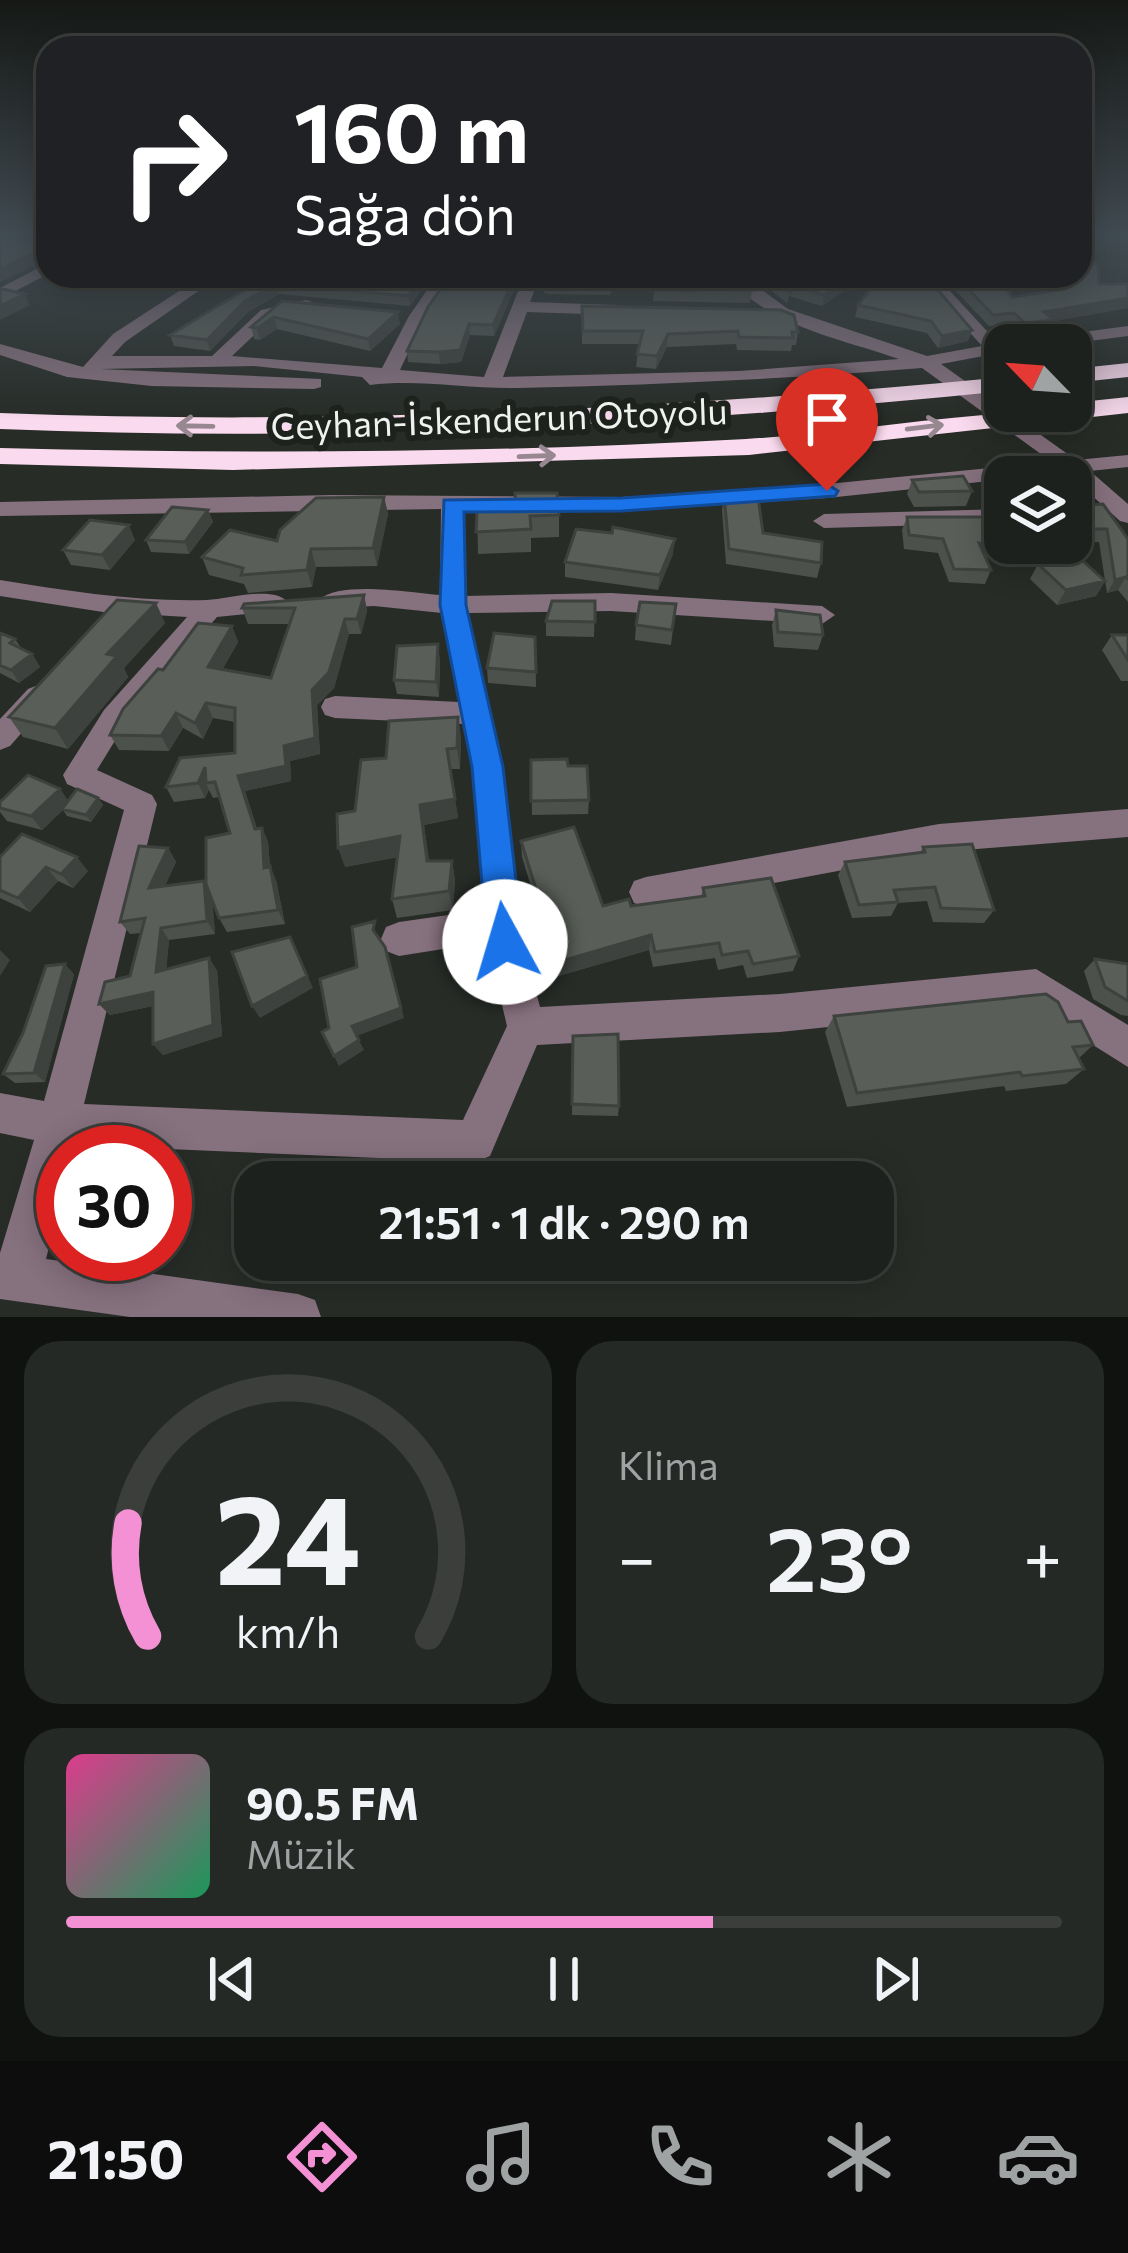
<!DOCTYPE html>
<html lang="tr">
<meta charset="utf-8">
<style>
body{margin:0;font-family:Commissioner,sans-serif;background:#252926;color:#f1f3f6;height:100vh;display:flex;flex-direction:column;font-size:45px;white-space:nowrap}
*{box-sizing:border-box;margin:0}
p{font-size:39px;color:#a0a3a4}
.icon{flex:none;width:66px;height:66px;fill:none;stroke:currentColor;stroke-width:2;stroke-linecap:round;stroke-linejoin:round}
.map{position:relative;height:1317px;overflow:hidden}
.panel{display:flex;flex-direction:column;gap:24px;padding:24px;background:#101210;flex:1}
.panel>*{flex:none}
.guide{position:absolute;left:36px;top:36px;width:1056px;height:252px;border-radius:36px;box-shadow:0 6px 30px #0003,0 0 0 3px #3b3e3b;background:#202124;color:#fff;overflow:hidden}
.needle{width:78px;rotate:295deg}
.tools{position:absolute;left:984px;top:324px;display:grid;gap:24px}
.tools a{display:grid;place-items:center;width:108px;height:108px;border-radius:24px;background:#1d211d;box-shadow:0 6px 30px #0003,0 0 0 3px #3b3e3b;font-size:60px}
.speed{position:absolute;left:36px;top:1125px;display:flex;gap:24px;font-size:60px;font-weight:700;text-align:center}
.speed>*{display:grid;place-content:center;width:156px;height:156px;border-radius:50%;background:#1d211d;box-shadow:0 6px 30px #0003,0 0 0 3px #3b3e3b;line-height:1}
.speed .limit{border:18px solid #d22;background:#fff;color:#111}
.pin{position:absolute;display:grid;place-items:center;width:102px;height:102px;color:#fff;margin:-123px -51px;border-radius:50% 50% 50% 0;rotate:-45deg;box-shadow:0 0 12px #0007}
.pin .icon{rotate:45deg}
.me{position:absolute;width:132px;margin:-66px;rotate:354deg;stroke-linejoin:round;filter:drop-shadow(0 0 9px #0008)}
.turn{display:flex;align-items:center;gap:42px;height:252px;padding:0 60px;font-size:54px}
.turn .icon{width:156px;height:156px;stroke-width:2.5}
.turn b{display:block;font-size:84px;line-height:102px}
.big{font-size:90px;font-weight:600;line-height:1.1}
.panel .widget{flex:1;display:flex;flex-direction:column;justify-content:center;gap:18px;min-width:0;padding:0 42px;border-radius:36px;background:#252926}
.panel .dial{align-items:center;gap:0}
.dial svg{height:312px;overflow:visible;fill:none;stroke:#3b3e3b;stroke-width:7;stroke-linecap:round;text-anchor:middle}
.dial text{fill:#f1f3f6;stroke:none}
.song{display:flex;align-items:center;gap:36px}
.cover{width:144px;height:144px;border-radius:18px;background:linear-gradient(135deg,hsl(330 70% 55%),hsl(150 70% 35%))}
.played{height:12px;border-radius:6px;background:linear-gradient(90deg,#f491d4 65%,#3b3e3b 65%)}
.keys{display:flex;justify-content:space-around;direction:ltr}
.heat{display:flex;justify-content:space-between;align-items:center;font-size:66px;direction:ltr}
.panel .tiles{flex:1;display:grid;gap:24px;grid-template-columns:1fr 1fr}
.widget:last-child{grid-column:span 2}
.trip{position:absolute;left:234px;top:1161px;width:660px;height:120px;border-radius:36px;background:#1d211d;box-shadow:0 6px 30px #0003,0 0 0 3px #3b3e3b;font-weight:600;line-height:120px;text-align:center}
.dock{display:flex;height:192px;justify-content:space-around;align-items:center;background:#0c0d0c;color:#a0a3a4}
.dock .icon{width:84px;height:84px}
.dock .selected{color:#f491d4}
.dock b{font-size:54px;color:#f1f3f6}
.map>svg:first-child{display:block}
</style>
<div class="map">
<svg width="1128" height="1317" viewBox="0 0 1128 1317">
<rect width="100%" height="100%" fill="#272c27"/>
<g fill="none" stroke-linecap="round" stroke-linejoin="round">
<path fill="#86717e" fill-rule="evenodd" d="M48 263V274L0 299V288Z
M202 276H220L125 342 112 356H212L261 310 306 300 312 302V308L273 317 232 356 382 368 409 316 437 276H453L425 316 400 370 484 377 524 276H540L530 302 616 305 624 310 616 315 527 312 503 377 739 371 899 359C839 338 769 326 726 276H743L788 309 927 356 982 346 919 276H936L998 343 1128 326V336L1059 345H1005V352L941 364 1076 460 1128 455V467L1090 471 1128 504V523L1120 521 1067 473 827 498 622 511 463 510 465 596 611 593 822 606 835 615 822 624 611 611 468 613 502 767 523 942 540 1007 780 994 1036 969 1128 1025V1067L1031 1006 780 1032 537 1045 490 1156 475 1162 74 1145 72 1152H63V1190L46 1259 298 1294 315 1300 321 1317H130L0 1299V1253L34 1140 0 1133V1093L44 1101 124 810 67 784 63 775 104 710 187 617 103 612 0 596V580C68 591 137 602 207 600 229 599 273 585 288 602L275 611 217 617 124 726 97 770 152 795 157 804 84 1104 463 1120 507 1026 487 942 399 956 386 951 381 939 386 927 399 922 484 910 472 767 464 724 335 718 325 715 321 707 325 699 335 696 459 702 442 613 374 606 332 608 319 600C340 580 411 593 440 595L441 509 0 516V502L331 495 622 497 827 484 1052 462 922 368C787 379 652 385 517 388 467 389 418 379 370 385L362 377 254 366 100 369 321 379V387L314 389 152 386 67 377 0 355V344L83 367 113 334Z
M1005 509V523L824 528 813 521 824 514Z
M38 685 48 689 52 696 48 703 10 746 0 750V719L28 689Z
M1128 809V837L939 852 646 907 634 903 629 892 634 881 646 877 939 824Z"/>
<path fill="#fadaee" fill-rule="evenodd" d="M1128 363V377L1071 383V369Z
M1005 377V391C670 425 337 443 0 429V413C337 426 670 409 1005 377Z
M1128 397V413L749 455 233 470 0 464V448C248 454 498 453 746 439 855 433 962 411 1071 411V403Z"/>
</g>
<path fill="#4d514c" d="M213 276H431L410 306 279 294 248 312 210 351 174 346 170 335 244 291 215 285Z
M520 276 494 336 470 335 461 362 440 364 408 362 407 351Z
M545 276H624V279H618L610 295 548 294 544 293Z
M656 276 700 289 752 290 750 303 653 301Z
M753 276H866L822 306 789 296 787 303Z
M942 276H999L1012 297 1062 289V276H1080L1099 284H1128V308L1054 321 1050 332 1021 335 1009 325 989 326Z
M282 301 400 324 370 351 277 329 260 340 254 339 251 327Z
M858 305 972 330 968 341 938 348 927 333 855 317Z
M582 306 798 332 796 345H792L791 351 737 350 736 344 667 347 656 369 636 367 639 344H582Z
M1072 465 1089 483 1082 496 1075 498V506L1103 504 1128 539V602L1118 590 1107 593 1099 542H1079L1071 529V477H1042L1046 468Z
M912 480 972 491 966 506 914 507 907 494Z
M724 495 763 533 821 563 817 578 726 564 722 510Z
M384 497 388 514 377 566 316 567 312 587 248 593 244 584 209 575 202 557 277 541Z
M208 510 213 522 189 554 151 552 146 540Z
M477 510 559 515V537L531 538V552L478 554Z
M907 517 992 545 986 558 991 570 985 584 949 582 938 553 904 549 902 530Z
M135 540 110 570 71 565 63 550Z
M673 554 658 590 565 577V562Z
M1038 564 1105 581 1096 596 1057 605 1030 579Z
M364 595 367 611 361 634H349L334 688 317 705 320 754 290 761 291 781 245 791 257 829 262 828 268 842 270 867 276 880 285 924 227 932 219 918 212 901 215 934 169 940 166 969 217 970 222 1036 163 1055 153 1044V1006L110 1015 99 1004 130 976 141 933 130 934 120 922 168 848 176 862 165 886 206 884 230 833 219 797 213 798 209 790 205 798 174 802 166 787 235 753V722L213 718 203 739 183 728 169 751 119 750 110 735 163 670 232 626 238 642 222 670 271 678 290 624H248L242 608Z
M595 601 594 637 546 636V621Z
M676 604 671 645 635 640 636 625Z
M776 610 823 635 818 650 774 647 772 625Z
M165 623 124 668 128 677 68 749 23 737 9 717Z
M0 633 15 639 22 649 32 654 40 667 19 683 0 673Z
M1112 635H1128V681H1121L1102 650Z
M535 637 536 687 488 683 487 668Z
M440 659 439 697 397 694 394 680Z
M461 737 460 769H450L458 818 424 825 429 861H452L455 880 453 910 397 918 392 899 398 857 345 867 355 811 386 758Z
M531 760 589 800 588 814 532 815Z
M60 789 68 801 98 798 103 805 91 822 67 816 63 810 42 830 7 821 0 812V802Z
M521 841 603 906H631L701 897 703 888 799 956 793 971 747 978 743 965 718 970 715 958 653 967 649 950 548 979 536 939V924L542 922 522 857Z
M923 847 994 910 984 923 933 922 927 901 898 903 891 916 852 918 838 875 845 862 920 853Z
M0 857 88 871 73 888 58 881 30 912 0 898Z
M1095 959 1128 964V1016L1121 1015 1093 999 1084 971Z
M74 974 45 1082 15 1083 3 1074Z
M834 1016 1068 1022 1093 1045 1079 1058 1084 1069 1066 1084 1006 1091 1004 1086 847 1107 825 1032Z
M573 1036 619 1106 618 1116 572 1115Z"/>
<path fill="#3e423e" d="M45 248 48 259 0 282V269Z
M423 276H431L410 306 408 296Z
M515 276H520L494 336 493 325Z
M615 276H618V279L610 295 611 284Z
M852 276H866L822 306 824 295Z
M276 284 279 294 248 312 210 351 207 340 245 301Z
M25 294 30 305 0 320V306Z
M1128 298V308L1054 321 1050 332 1021 335 1025 323 1044 312Z
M398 312 400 324 370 351 368 339Z
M274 317 277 329 260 340 257 328Z
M469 324 470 335 461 362 440 364 439 352Z
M972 330 968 341 938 348 942 336Z
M668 334 667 347 656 369 657 356Z
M1089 483 1082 496 1071 498 1074 486Z
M384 497 388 514 377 566 373 548Z
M208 510 213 522 189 554 185 542Z
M129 525 135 540 110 570 102 555Z
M675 539 673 554 658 590 660 575Z
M311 549 316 567 312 587 307 570Z
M1126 577 1118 590 1107 593 1115 580Z
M1105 581 1096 596 1057 605 1066 590Z
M364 595 367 611 361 634 357 619Z
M156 603 165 623 124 668 128 677 68 749 55 728 107 654Z
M345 619 349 634 334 688 317 705 320 754 290 761 291 781 245 791 262 844 238 776 284 746Z
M232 626 238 642 215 683 208 667Z
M438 644 440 659 439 697 436 682Z
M32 654 40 667 19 683 11 670Z
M206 703 213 718 203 739 195 723Z
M176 713 183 728 169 751 161 736Z
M458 717 461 737 460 769 457 748Z
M205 767 206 783 209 790 205 798 198 783Z
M60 789 70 803 42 830 31 816Z
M98 798 103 805 91 822 86 815Z
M455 799 458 818 424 825 431 880 420 805Z
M262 828 268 842 270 867 276 880 285 924 278 910 264 868Z
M400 836 405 855 345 867 338 848Z
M168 848 176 862 158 901 149 888Z
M77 857 88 871 73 888 61 874Z
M452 861 455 880 453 910 449 891Z
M46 867 58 881 30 912 18 898Z
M204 881 212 894 215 934 207 921Z
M161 928 169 940 165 984 156 972Z
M651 935 649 950 548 979V965Z
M290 937 313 988 260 1018 252 1006Z
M0 950 10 960 0 976Z
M209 958 217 970 222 1036 163 1055 153 1044Z
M389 958 404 1018 357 1036 352 1026Z
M65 964 74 974 45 1082 34 1073Z
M153 992 162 1004 110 1015 99 1004Z
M359 1040 364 1050 339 1066 334 1056Z"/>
<path fill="#595e58" stroke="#3e423e" stroke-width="3" d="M0 237 43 242 48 238V254L45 248 0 269Z
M1080 261 1098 264 1099 284H1128V298L1044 312 1054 320 1025 323 1014 313 993 315 956 276H999L1012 297 1066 289V276H1080Z
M221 276H423L408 296 276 284 245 301 207 340 170 335 256 283Z
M450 276H515L493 325 469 324 460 350 439 352 407 351 428 307Z
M545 276H615L611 284H548L544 282Z
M656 276H698L700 291 654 290Z
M715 276H735L752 290 700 289Z
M769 276H852L824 295 788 284 790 292Z
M880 276H926L972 330 942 336 931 321 858 305Z
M3 289 25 294 0 306V290Z
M282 301 398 312 368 339 274 317 257 328 251 327Z
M582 306 781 310 794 315 798 332H792L793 338 739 337 738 331 668 334 657 356 637 354 643 331H583Z
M1072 465 1089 483 1074 486 1075 506 1103 504 1128 539V579L1126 577 1115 580 1107 529H1087L1071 505V477H1052L1046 468Z
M963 476 972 491 919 492 912 480Z
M515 493H557L559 515 530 516 531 529 476 532 477 510 516 508Z
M724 495 758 497 763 533 822 542 821 563 729 549Z
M384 497 373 548 311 549 307 570 241 575 243 568 202 557 230 530 277 541 280 530 316 498Z
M172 507 208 510 185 542 146 540Z
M907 517H986L992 545 979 543 991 570 954 569 943 539 909 535Z
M90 520 129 525 102 555 63 550Z
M613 527 675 539 660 575 565 562 576 529 612 533Z
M1076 555 1105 581 1066 590 1038 564Z
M364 595 357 619H345L329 672 312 690 315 738 284 746 286 766 238 776 255 829 262 828 264 868 270 866 278 910 219 918 206 884V838L230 833 215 782 206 783 205 767 198 783 166 787 180 758 235 753V708L206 703 195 723 176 713 161 736 110 735 123 709 158 669 163 670 198 623 232 626 208 667 271 678 295 608H242L244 604Z
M117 600 156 603 107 654 117 656 55 728 9 717Z
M552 601H595V622L546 621Z
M640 602 676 604 672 630 636 625Z
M776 610 820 615 823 635 778 632Z
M0 633 15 639 10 643 32 654 11 670 0 665Z
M494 633 535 637 536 672 487 668Z
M1112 635H1128V660Z
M438 644 436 682 394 680 397 646Z
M458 717 457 748 447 749 455 799 420 805 427 861H452L449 891 392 899 400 836 338 848 337 814 355 811 361 760 386 758 389 721Z
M567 759 568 766H587L589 800 531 801V760Z
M28 775 60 789 31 816 0 808V802Z
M77 789 98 798 86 815 62 809Z
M574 827 603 906 629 899 631 906 705 896 703 888 771 878 799 956 753 964 748 951 722 955 719 943 655 952 651 935 548 965 536 924 546 921 521 841Z
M22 834 77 857 61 874 46 867 18 898 0 890V857Z
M972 844 994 910 941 908 935 887 894 890 898 902 859 905 845 862 925 852 923 847Z
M139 846 168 848 149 888 204 881 207 921 161 928 156 972 209 958 213 1025 153 1044V992L99 1004 105 982 130 976 145 918 120 922Z
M375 921 373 930 385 947 401 1008 352 1026 359 1040 334 1056 322 1032 329 1028 320 979 357 967 352 927Z
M290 937 307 976 252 1006 232 952Z
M1095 959 1128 964V1001L1105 987Z
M65 964 34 1073 3 1074 23 1033 46 966Z
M1046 994 1058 1002 1068 1022 1081 1021 1093 1045 1073 1047 1084 1069 1022 1076 1020 1072 857 1093 834 1016Z
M618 1034 619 1106 572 1104 573 1036Z"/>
<defs><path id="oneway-shaft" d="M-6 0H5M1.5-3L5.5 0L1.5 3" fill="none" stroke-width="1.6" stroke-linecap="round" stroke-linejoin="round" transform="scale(3)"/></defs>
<g stroke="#978790">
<use href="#oneway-shaft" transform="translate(195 426) rotate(-179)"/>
<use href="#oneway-shaft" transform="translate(925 427) rotate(-7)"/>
<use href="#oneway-shaft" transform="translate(537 456) rotate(-2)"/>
</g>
<linearGradient id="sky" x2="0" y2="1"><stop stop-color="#151815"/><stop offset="0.56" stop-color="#414b52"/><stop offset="1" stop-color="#414b52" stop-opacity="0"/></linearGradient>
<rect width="1128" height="421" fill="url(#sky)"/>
<path fill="#1a73e8" stroke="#114b97" stroke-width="3" d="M827 484 838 491 835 496 622 511 464 512 466 605 503 767 523 942 518 954 505 959 492 954 487 942 472 767 440 605 444 500 622 498Z"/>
<g text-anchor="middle" stroke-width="12" stroke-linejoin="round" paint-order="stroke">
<g font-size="36" fill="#eff2ef" stroke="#1e221d">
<text transform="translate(499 419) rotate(-2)" y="13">Ceyhan-İskenderun Otoyolu</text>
</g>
</g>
</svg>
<div class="tools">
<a><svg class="needle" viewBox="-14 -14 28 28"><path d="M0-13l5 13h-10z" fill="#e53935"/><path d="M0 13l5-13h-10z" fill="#a0a3a4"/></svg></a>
<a><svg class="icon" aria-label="layers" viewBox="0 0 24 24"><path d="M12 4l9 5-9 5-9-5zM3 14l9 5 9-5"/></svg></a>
</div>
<div class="speed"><div class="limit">30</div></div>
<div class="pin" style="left:827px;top:491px;background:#d93025"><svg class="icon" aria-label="arrive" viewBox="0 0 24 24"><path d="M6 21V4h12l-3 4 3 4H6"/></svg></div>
<svg class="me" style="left:505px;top:942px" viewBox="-20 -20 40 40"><circle r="19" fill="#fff"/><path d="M0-13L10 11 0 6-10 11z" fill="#1a73e8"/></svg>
<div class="trip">21:51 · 1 dk · 290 m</div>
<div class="guide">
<div class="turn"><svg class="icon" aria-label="right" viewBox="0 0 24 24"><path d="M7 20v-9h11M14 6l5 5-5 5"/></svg><div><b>160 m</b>Sağa dön</div></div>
</div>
</div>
<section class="panel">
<div class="tiles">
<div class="widget dial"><svg viewBox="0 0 100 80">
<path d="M14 69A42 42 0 1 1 86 69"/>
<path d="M14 69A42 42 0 0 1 9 40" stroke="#f491d4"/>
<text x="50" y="56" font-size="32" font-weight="700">24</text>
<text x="50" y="72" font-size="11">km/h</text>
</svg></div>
<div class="widget"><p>Klima</p>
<div class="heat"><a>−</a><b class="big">23°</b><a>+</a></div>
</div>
<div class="widget">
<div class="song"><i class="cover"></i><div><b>90.5 FM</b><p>Müzik</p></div></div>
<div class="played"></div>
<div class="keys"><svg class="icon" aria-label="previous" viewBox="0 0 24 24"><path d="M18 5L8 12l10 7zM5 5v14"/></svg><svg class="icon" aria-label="pause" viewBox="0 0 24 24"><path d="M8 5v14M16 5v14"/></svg><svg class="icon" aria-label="next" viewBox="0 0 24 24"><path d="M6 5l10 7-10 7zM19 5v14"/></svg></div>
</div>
</div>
</section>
<nav class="dock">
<b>21:50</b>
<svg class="icon selected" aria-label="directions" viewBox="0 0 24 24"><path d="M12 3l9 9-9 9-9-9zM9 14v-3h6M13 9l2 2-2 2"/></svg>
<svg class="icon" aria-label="music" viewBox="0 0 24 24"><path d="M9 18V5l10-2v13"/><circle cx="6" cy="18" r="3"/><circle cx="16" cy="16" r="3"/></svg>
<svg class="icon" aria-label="phone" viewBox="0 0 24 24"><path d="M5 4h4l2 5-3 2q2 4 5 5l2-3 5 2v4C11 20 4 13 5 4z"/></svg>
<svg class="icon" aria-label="climate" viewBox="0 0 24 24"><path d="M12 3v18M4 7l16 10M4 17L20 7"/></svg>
<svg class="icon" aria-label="car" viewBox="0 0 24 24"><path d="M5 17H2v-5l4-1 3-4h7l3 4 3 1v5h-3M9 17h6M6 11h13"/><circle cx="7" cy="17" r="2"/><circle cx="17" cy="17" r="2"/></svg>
</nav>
